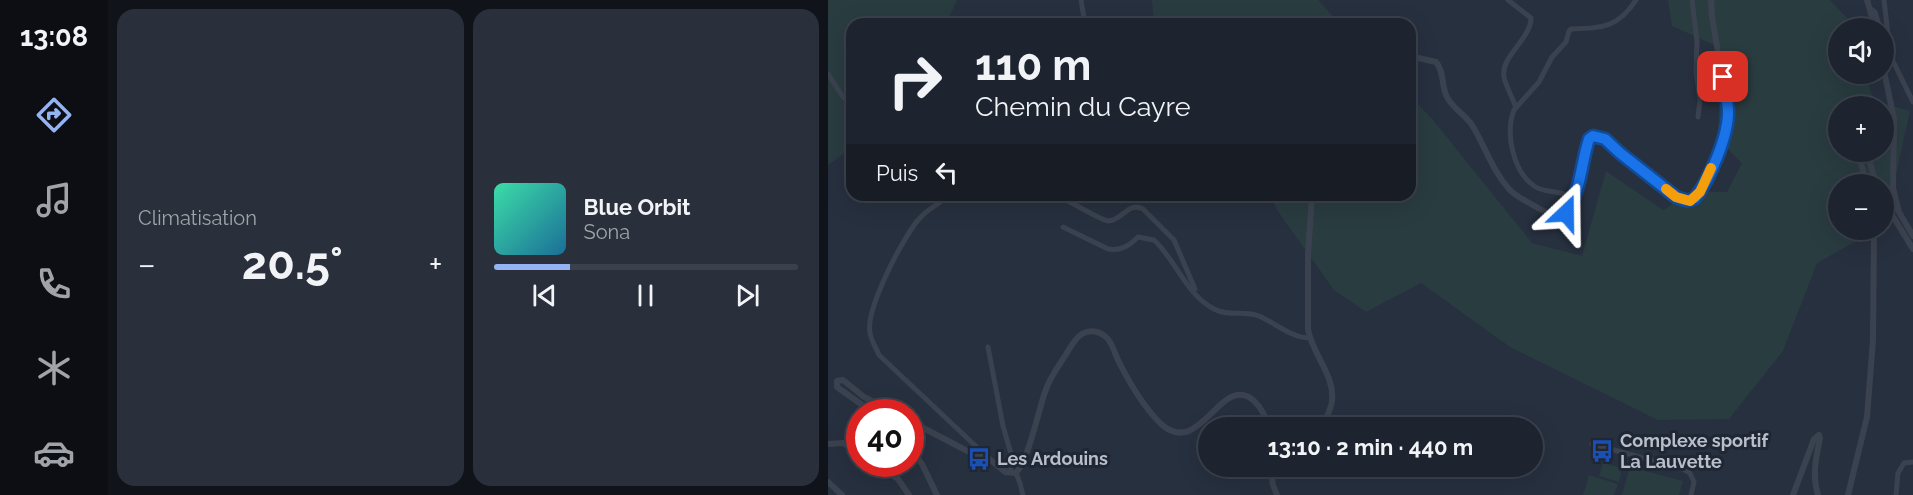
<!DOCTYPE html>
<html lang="fr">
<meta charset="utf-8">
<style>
body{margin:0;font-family:Raleway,sans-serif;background:#2a303b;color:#f1f3f6;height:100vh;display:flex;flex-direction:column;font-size:22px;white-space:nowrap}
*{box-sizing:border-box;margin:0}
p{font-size:20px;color:#a0a4aa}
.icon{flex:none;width:33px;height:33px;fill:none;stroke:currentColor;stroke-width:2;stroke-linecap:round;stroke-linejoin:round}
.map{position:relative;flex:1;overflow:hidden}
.drawer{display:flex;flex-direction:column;gap:9px;padding:9px;background:#10141a;width:720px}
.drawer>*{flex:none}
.banner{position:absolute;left:18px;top:18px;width:570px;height:183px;border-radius:18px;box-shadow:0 6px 24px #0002,0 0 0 2px #3b414b;background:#1d242f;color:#f1f3f6;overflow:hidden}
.controls{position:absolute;left:1000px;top:18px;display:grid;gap:12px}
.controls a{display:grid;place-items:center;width:66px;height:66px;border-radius:50%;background:#1d242f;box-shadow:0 6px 24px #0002,0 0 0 2px #3b414b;font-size:30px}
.speed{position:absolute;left:18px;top:399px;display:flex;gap:12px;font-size:30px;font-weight:700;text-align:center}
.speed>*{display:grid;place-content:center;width:78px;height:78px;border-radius:50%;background:#1d242f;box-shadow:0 6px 24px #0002,0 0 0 2px #3b414b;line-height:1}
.speed .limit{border:9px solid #d22;background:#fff;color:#111}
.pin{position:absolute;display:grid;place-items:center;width:51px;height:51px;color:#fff;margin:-26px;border-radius:12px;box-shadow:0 3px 9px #0006}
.me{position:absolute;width:66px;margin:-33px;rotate:23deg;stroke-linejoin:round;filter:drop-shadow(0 0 4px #0008)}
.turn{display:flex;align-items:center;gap:21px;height:126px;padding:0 30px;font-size:27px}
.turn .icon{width:78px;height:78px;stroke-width:2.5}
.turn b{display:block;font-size:42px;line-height:51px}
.then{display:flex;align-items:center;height:57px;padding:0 30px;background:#0003;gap:12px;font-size:22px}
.big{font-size:45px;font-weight:700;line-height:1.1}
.drawer .card{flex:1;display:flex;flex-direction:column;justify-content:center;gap:9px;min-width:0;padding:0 21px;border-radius:18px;background:#2a303b}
.song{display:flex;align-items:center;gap:18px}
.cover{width:72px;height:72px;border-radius:9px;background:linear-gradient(135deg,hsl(160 70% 55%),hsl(200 70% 35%))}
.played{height:6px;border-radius:3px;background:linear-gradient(90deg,#95b3f2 25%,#3b414b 25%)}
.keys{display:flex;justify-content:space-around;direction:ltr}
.heat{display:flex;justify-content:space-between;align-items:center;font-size:33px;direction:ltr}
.drawer .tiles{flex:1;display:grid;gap:9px;grid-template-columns:repeat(2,1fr)}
.trip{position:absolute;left:370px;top:417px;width:345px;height:60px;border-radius:30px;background:#1d242f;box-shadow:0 6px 24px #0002,0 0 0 2px #3b414b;font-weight:700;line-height:60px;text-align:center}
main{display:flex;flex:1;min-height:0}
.dock{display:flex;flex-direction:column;width:108px;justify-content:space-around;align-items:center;background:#0c0e13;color:#a0a4aa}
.dock .icon{width:42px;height:42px}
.dock .current{color:#95b3f2}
.dock b{font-size:27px;color:#f1f3f6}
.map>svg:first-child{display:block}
.green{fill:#293c40;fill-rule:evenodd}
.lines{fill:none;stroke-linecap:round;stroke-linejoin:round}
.minor{stroke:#3b424f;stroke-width:5}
.tertiary{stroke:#3b424f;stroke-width:6}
.route-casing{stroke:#114b97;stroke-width:15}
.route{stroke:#1a73e8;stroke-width:10}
.slow{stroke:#f59e0b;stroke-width:10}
.labels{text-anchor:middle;stroke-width:6;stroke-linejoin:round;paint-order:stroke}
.poi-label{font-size:18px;font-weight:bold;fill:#b8beca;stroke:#202734;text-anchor:start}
</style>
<main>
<nav class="dock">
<b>13:08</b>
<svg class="icon current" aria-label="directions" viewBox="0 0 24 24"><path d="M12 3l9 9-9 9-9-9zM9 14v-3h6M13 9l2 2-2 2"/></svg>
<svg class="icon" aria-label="music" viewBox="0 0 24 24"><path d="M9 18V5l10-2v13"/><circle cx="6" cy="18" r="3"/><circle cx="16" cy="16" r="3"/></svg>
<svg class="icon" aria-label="phone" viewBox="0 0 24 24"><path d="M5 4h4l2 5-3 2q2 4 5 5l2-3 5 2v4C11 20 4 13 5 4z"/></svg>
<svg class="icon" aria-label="climate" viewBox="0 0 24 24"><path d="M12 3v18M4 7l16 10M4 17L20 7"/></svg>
<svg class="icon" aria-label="car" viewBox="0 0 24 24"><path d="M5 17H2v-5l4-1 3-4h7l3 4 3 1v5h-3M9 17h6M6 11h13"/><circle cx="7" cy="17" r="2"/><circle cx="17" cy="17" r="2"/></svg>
</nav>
<section class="drawer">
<div class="tiles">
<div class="card"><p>Climatisation</p>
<div class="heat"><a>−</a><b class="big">20.5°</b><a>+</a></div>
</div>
<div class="card">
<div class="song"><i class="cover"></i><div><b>Blue Orbit</b><p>Sona</p></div></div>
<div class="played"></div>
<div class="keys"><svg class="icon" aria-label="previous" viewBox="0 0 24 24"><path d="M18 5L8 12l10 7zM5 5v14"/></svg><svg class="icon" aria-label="pause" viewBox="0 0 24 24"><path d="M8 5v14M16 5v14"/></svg><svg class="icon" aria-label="next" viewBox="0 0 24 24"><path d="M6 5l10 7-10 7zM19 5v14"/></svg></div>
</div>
</div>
</section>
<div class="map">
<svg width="1085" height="495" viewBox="0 0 1085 495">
<rect width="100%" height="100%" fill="#27303f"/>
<!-- green -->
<g class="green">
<polygon points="0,0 129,0 118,24 24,24 24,148 0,165"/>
<polygon points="324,0 490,0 512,24 326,24"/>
<path d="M 840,0 L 1002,0 L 1020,19 L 1023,28 L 1011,28 L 1011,74 L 1037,74 L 1046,101 L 1082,111 L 1057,224 L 1056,184 L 1011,184 L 1011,230 L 1048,230 L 989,263 L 955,351 L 901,419 L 830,420 L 682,347 L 593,283 L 538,312 L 506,290 L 449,210 L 442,195 L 582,195 L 582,96 L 605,120 L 704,243 L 754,256 L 778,171 L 835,210 L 845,204 L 871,203 L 878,192 L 899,192 L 914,163 L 890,139 L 893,48 L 844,26 ZM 1011,106 L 1056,106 L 1056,152 L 1011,152 Z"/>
<polygon points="775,463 794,468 791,482 771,476"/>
<polygon points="802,467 855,481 851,495 794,495"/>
<polygon points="761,475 790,484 786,495 755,495"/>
</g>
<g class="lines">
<!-- minor -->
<g class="minor">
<polyline points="253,0 257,24"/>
<path d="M 680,0 L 703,18 C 703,39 672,57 676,77 C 678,87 685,98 688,108"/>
<polyline points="864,0 869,41 868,72 872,100 870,117"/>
<polyline points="1056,0 1060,35 1057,39"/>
<polyline points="1043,9 1047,12 1052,28"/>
<polyline points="147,24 154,24"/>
<polyline points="1059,38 1065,61 1085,102"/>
<polyline points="0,74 15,97 24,102"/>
<path d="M 120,195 C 112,204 99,209 91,219 C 75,237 37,310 42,333 C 43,340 48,348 51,355 L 154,452 L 154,455"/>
<path d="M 228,195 C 240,200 272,220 280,221 C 294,221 300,201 315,209 L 346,240 L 367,289"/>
<path d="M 724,215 L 738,200 L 738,195 C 728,190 716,193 706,186 C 685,171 677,134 686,110 L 711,82 L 724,57 L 738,42 L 741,31 L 743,29 C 774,28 790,28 808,0"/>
<path d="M 235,227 L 280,249 C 293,251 301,246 310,237 L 326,240 C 348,260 358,295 386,309 C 400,317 417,310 431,316 C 447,323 464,338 481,338"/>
<polyline points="160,347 175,426 186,464 183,468 174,465 171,467"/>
<polyline points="764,444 855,469 862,473 866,482 863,495"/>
<polyline points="188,473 192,483 195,495"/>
<polyline points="1068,495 1070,473 1076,463 1085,462"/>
</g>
<!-- tertiary -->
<g class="tertiary">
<polyline points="1039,0 1047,28"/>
<polyline points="521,24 524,22 531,24"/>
<path d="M 582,56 L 608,62 C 617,73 613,86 619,97 C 625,109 637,114 644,125 C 657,146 664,170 681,189 C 688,197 702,203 712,209 C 726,217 734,218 743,205 L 759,146 L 761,139 L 765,136 C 779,137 782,145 792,154 C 804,165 848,200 862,201 L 872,192 L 889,155 L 900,112 L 884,17 L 883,0"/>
<polyline points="1056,71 1066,119 1065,188 1071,212 1085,236"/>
<polyline points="1029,152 1035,170 1036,184"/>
<polyline points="1039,152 1048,184"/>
<path d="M 484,195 L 480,255 L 480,329 C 484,354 507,375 504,401 C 503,410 497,419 494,428"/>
<polyline points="1056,202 1085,249"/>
<polyline points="44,412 9,387 9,381 15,380 36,397 66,412"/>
<path d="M 82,421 L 145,454 L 159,457 L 177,472 L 188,473 C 201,458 210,412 217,392 C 221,379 230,367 237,356 C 242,348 246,339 254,334 C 262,329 272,331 279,338 C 285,344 287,355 291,362 C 301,382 316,407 332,423 C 372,461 392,373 425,400 C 433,407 438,417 440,428"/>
<polyline points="0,444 15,443 32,453"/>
<polyline points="82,448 94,464 109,495"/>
<polyline points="47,464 70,479 81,495"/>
<polyline points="442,466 445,485 449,495"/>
<polyline points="0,482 14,495"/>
<path d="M 965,495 L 986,439 L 991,435 L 992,438 C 988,457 984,476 990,495"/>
<polyline points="1020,495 1039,417 1045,340 1046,230"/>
</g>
</g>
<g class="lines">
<!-- route casing -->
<g class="route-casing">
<path id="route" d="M 738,213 C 753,191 753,163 761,139 L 765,136 L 777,139 L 792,153 L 848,197 C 856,200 860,202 867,198 C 882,179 901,135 900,110 C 899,99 897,88 895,77"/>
</g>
<!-- route -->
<use href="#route" class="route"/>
<!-- slow -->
<polyline class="slow" points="838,189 848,197 862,201 872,192 883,168"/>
</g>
<!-- icons -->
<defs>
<g id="bus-bare" transform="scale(1.8)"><path d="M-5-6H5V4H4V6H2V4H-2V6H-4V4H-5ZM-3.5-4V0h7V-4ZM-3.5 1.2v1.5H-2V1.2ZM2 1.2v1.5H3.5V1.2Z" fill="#1a4fb4" stroke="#202734" stroke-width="2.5" paint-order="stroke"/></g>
</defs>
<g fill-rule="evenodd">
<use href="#bus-bare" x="774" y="451"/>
<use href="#bus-bare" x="151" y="459"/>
</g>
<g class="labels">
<!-- poi labels -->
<g class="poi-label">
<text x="792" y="447">Complexe sportif<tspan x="792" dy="21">La Lauvette</tspan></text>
<text x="169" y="465">Les Ardouins</text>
</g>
</g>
</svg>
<div class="controls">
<a><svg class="icon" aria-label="sound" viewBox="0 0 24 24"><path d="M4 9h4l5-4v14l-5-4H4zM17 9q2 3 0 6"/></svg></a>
<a>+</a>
<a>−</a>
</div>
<div class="speed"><div class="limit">40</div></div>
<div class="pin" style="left:895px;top:77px;background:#d93025"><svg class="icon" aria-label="arrive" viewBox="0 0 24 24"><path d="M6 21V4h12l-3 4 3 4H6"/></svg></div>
<svg class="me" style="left:738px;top:213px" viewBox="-20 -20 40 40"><path d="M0-17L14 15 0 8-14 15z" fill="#1a73e8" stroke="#fff" stroke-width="4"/></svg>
<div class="trip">13:10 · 2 min · 440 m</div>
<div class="banner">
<div class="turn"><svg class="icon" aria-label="right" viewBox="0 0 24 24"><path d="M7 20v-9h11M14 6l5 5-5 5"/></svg><div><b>110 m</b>Chemin du Cayre</div></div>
<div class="then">Puis<svg class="icon" aria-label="left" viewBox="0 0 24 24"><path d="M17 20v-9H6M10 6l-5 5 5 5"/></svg></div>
</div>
</div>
</main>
